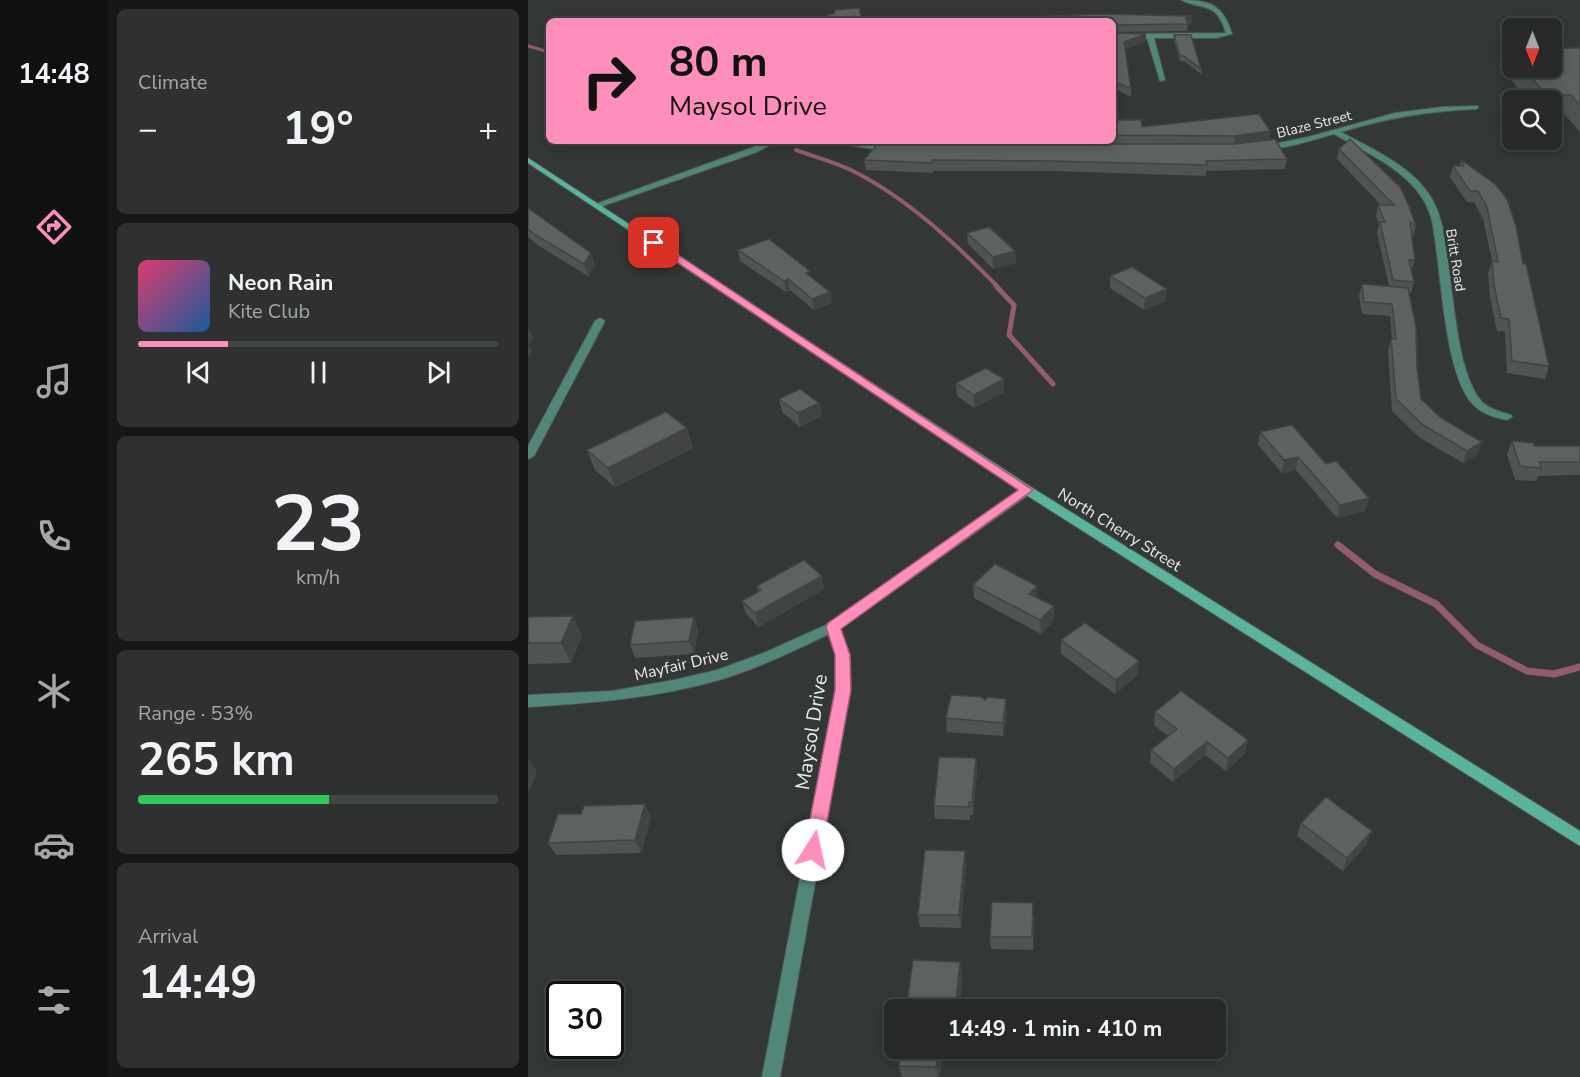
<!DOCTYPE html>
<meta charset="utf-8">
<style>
body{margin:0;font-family:"Nunito Sans",sans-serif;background:#2e3130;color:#f1f3f6;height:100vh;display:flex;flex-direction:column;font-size:22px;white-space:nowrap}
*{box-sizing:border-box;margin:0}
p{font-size:20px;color:#a4a6a8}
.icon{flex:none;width:33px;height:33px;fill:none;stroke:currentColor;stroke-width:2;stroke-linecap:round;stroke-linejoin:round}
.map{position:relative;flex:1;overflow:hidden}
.drawer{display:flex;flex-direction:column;gap:9px;padding:9px;background:#151716;width:420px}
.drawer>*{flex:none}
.top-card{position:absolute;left:18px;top:18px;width:570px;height:126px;border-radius:9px;box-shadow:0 3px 15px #0003,0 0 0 2px #424545;background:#fe8ebb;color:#111;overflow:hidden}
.needle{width:39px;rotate:180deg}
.buttons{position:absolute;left:974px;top:18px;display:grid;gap:12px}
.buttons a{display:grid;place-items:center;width:60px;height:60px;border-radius:9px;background:#262928;box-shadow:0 3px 15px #0003,0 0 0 2px #424545;font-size:30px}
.speed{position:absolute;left:18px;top:981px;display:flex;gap:12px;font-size:30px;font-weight:700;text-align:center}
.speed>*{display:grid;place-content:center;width:78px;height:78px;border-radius:50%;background:#262928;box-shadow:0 3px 15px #0003,0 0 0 2px #424545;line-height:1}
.speed .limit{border:3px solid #111;border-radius:9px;background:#fff;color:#111}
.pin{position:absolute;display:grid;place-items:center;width:51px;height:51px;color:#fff;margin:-26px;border-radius:12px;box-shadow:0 3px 9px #0006}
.me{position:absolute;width:66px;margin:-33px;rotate:10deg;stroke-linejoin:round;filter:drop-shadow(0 0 4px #0008)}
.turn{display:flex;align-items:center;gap:21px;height:126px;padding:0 24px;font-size:27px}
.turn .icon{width:78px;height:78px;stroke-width:2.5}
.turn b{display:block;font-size:42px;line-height:51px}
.big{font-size:45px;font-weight:700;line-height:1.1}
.drawer .widget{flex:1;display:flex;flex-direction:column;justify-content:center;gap:9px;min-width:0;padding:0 21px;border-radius:9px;background:#2e3130}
.drawer .dial{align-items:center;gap:0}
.dial b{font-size:78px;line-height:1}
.song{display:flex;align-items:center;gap:18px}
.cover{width:72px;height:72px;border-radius:9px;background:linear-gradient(135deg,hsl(340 70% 55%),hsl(210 70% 35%))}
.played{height:6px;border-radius:3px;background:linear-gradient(90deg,#fe8ebb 25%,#424545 25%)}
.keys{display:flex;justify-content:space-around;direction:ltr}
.heat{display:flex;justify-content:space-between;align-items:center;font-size:33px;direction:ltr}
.charge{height:9px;border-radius:4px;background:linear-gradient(90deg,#34c759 53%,#424545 0)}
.trip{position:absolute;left:356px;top:999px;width:342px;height:60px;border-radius:9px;background:#262928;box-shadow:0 3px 15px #0003,0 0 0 2px #424545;font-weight:700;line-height:60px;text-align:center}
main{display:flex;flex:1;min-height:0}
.tab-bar{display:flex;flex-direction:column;width:108px;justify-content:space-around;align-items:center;background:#0f1010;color:#a4a6a8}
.tab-bar .icon{width:42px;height:42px}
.tab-bar .current{color:#fe8ebb}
.tab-bar b{font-size:27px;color:#f1f3f6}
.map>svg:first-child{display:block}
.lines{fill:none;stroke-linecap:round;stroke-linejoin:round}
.stream-far3{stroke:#935b71;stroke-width:3}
.stream-far2{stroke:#935b71;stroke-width:4}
.stream-far1{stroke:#935b71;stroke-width:5}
.stream{stroke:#935b71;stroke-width:7}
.street-casing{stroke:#505453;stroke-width:2}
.secondary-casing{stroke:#505453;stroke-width:2}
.street{fill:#518778;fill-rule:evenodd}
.secondary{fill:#5ab49d;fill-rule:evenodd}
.wall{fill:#505353}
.shaded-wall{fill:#414443}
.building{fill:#5d6160;stroke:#414443;stroke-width:1.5}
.route{fill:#fe8ebb;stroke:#a55c7a;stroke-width:1.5}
.labels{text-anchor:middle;stroke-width:6;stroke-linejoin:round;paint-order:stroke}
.far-street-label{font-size:14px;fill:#ebedec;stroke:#333736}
.street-label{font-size:16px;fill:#ebedec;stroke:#333736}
.near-street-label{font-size:20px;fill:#ebedec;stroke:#333736}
</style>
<main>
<nav class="tab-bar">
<b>14:48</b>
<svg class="icon current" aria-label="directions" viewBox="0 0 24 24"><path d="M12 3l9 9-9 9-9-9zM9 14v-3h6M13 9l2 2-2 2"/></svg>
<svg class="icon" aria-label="music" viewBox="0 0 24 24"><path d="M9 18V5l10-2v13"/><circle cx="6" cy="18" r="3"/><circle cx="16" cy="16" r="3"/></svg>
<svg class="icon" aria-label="phone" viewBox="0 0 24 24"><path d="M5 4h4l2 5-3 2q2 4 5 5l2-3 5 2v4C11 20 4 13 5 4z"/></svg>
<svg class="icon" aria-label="climate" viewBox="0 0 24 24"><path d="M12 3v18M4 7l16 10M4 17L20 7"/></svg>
<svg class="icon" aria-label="car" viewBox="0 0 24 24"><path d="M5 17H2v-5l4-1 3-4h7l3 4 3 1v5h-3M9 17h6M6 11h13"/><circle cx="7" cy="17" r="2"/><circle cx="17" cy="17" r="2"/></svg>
<svg class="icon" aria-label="filters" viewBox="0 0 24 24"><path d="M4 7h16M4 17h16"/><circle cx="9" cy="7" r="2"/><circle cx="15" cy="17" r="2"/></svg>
</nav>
<section class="drawer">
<div class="widget"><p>Climate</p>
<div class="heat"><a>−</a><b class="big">19°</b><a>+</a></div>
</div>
<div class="widget">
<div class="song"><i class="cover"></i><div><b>Neon Rain</b><p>Kite Club</p></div></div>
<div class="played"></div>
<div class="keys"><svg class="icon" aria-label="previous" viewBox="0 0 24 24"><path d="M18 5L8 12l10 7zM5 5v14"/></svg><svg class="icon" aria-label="pause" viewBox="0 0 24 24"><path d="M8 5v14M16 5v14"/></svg><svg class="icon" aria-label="next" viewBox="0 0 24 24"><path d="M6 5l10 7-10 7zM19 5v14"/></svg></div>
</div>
<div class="widget dial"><b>23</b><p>km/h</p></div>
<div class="widget"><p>Range · 53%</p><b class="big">265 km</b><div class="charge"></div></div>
<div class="widget"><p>Arrival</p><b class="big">14:49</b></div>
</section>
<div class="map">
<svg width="1052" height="1077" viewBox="0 0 1052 1077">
<rect width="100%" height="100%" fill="#333736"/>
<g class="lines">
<!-- stream-far3 -->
<polyline class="stream-far3" points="0,46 21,52"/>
<!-- stream-far2 -->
<path class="stream-far2" d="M 268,150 C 287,157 307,162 325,171 C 379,198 428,244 470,287"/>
<!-- stream-far1 -->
<polyline class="stream-far1" points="468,286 486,305 481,335 525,384"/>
<!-- stream -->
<polyline class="stream" points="810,545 847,574 908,604 949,645 999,671 1026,674 1052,667"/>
<!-- street casing -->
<g class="street-casing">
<g id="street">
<path d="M 653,0 C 683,0 695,5 704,34 L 688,38 L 626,38 L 637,80 L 632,81 L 619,38 L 585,38 L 585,34 L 698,33 C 688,1 677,11 653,0 Z"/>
<path d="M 950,106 L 950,108 L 948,109 C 900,111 859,118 813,132 C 845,150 885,166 904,199 C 916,220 918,247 921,270 C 925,300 928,331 935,360 C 939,374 944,391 954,402 C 961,409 973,412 983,415 L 984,417 L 979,420 C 969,418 957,415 949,408 C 914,381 914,262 903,217 C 890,174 842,155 806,134 C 791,138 744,154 731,147 L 780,137 L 867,113 L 914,107 Z"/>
<polygon points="239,141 249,141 229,152 72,207 65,205 223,148"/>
<polygon points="301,141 320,141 360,147 364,149 360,151 305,143"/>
<polygon points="72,318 77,321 6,456 0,459 0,446 67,321"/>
<path d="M 499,486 L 505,490 L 503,493 L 312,629 L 322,655 L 322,690 L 252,1077 L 234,1077 L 308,690 L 308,655 L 301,634 C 265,651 229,669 191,680 C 128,698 65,703 0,707 L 0,695 L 84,691 L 146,680 L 189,670 L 238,652 L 300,624 Z"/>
</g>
</g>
<!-- secondary casing -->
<g class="secondary-casing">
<polygon id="secondary" points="0,158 503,487 1052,831 1052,846 495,493 0,163"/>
</g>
<!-- street -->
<use href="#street" class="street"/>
<!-- secondary -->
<use href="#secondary" class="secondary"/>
</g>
<!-- wall -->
<g class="wall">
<polygon points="664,16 664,23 660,24 659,31 585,32 618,34 618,41 597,49 603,89 603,97 586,88 585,83 585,21"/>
<polygon points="646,35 673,69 673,74 656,61 652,61 646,40"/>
<polygon points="976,48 984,48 984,68 1023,68 1052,48 1052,132 1037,115 1023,115 1023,100 1001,100 971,67"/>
<polygon points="585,120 614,127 742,131 741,140 759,159 757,169 678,171 678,176 523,171 405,171 405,173 338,170 336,160 358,143 357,141 585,141"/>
<polygon points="811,149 888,226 885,237 884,236 887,260 883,272 886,282 883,293 881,293 893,399 950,454 935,463 892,438 864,411 860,351 863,339 864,339 862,316 834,314 831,296 834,284 861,286 849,233 851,225 848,216 850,205 853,205 809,159"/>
<polygon points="933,160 995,264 1021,366 1017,379 979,373 977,331 969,331 962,298 960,273 964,261 955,219 946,202 939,202 922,177 925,166 932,166"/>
<polygon points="0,208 67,265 60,276 11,246 0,237"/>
<polygon points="439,233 487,251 488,263 465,269 440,244"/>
<polygon points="210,250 283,277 302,292 304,303 286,310 262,290 258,292 212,261"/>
<polygon points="582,276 638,301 616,310 582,288"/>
<polygon points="476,379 476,392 446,408 429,396 428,383"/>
<polygon points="251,399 291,403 294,416 272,427 254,412"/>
<polygon points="159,428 165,448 87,487 67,470 59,450"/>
<polygon points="732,432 798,464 841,498 837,511 809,518 768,470 754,473 730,445"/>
<polygon points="984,441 1006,446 1052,446 1052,475 1010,476 1008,481 987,480 979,454"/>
<polygon points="445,585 509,598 526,620 513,634 446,598"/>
<polygon points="229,586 296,589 231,627 218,614 214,601 230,592"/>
<polygon points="0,617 54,636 43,663 0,664"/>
<polygon points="170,631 166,654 107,658 102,645"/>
<polygon points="533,640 610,675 587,694 533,654"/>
<polygon points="457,700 479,712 475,736 419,732 418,718"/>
<polygon points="627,712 717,754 698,771 677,755 645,782 622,763 623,750 640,736 626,725"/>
<polygon points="448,758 449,771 445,815 442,815 442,820 407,819 406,806"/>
<polygon points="123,817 113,853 28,855 20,843"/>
<polygon points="773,823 844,831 839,844 815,871 769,836"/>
<polygon points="438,864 433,928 392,927 390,915"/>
<polygon points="506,915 505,950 463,949 462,937"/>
<polygon points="373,1048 428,1048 427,1054 414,1054 412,1077 374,1077 371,1066"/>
</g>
<!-- shaded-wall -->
<g class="shaded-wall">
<polygon points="664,16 664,23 660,24 658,18"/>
<polygon points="618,34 618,41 596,50 596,42"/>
<polygon points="742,131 741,141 706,146 707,136"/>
<polygon points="487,251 488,263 465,269 465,257"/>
<polygon points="63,253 67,265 60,276 56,264"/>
<polygon points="260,279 262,290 258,292 256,281"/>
<polygon points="639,289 638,301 616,310 617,298"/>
<polygon points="302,292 304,303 286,310 284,299"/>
<polygon points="0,325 5,338 1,345 4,351 0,358"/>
<polygon points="476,379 476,392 446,408 446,395"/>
<polygon points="291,403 294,416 272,427 270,413"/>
<polygon points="159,428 165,448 87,487 80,468"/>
<polygon points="954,442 950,454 935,463 939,451"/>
<polygon points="770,457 768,470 754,473 756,460"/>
<polygon points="841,498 837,511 809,518 812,505"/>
<polygon points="294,576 296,589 231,627 227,613"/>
<polygon points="509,586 509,600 501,594"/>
<polygon points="526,606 526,620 513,634 512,620"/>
<polygon points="45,616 54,636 43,663 33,643"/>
<polygon points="166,617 170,631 166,654 161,641"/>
<polygon points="611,661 610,675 587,694 588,680"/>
<polygon points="478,699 479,712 475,736 475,723"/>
<polygon points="720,740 717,754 698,771 700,758"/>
<polygon points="679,742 677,755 645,782 646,769"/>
<polygon points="1,758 9,772 0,795 0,762"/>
<polygon points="448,758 449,771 445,815 444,802"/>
<polygon points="117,804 123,817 113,853 107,840"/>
<polygon points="844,831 839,844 815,871 819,858"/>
<polygon points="437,851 438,864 433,928 431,915"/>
<polygon points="432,962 434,979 432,1010 427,1010"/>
<polygon points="410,1048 413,1048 414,1054 412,1077 410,1077 408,1067"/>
</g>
<!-- building -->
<g class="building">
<polygon points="331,8 334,21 283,21 307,13 307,10"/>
<polygon points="571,14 664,16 658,18 660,24 585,25 585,21 466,21 502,17"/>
<polygon points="269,17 283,21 271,21"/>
<polygon points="585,32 585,33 618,34 596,42 603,89 586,81 585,73"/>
<polygon points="646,35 663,35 673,69 656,56 652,56"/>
<polygon points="976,48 984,48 984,57"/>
<polygon points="1023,48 1052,48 1052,105 1043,95 1019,95 994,68 1023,68"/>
<polygon points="731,114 742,131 707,136 585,135 585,120 613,120 614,127"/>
<polygon points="747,139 759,159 678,161 679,165 522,161 404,160 404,163 336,160 351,142 365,144 707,144"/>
<polygon points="822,139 872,187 881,206 888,226 882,222 887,260 881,260 886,282 865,280 852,222 857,222 850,205 866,205 811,149"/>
<polygon points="933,160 967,184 979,199 988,226 995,264 998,264 1021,366 984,361 981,319 973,318 966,285 964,261 970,262 959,207 950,191 942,191 925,166 936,166"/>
<polygon points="0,208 63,253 56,264 6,234 0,229"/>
<polygon points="461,227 487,251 465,257 439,233"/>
<polygon points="241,239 282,271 278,273 302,292 284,299 260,279 256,281 210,250"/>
<polygon points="604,267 639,289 617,298 582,276"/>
<polygon points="834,284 880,288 888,327 889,368 893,399 913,418 954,442 939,451 895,425 868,399 863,339 868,339 864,304 836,302"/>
<polygon points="458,368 476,379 446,395 428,383"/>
<polygon points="272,389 291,403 270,413 251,399"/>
<polygon points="138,412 159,428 80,468 59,450"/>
<polygon points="764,425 798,464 808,461 841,498 812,505 770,457 756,460 732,432"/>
<polygon points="984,441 1005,443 1006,446 1052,446 1052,462 1011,462 1013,468 992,466"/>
<polygon points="276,560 294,576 227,613 214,601 233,590 229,586"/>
<polygon points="467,564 509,586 501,594 526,606 512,620 445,585"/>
<polygon points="45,616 33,643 0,643 0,617"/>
<polygon points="166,617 161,641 102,645 107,621"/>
<polygon points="557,623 611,661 588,680 533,640"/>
<polygon points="653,691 720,740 700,758 679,742 646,769 623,750 649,729 627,712"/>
<polygon points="423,695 454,697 457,700 460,697 478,699 475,723 418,718"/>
<polygon points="411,757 448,758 444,802 441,802 441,807 406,806"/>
<polygon points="798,797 844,831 819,858 773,823"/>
<polygon points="117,804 107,840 20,843 30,814 53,814 56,806"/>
<polygon points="397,850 437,851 431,915 390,915"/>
<polygon points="464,902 505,903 504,937 462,937"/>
<polygon points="385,960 432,962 427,1010 378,1010"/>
<polygon points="373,1048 410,1048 408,1067 371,1066"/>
</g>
<!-- route -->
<polygon class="route" points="123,241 129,241 505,490 313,629 322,655 323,690 294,850 291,855 285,858 279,855 276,850 307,690 307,655 298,627 300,623 490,490 123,245"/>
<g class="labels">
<!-- far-street labels -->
<g class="far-street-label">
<text transform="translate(786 124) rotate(-14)" y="5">Blaze Street</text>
<text transform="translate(928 260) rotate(81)" y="5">Britt Road</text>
</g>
<!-- street labels -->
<g class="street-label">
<text transform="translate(592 529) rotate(32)" y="6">North Cherry Street</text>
<text transform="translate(153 664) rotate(-13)" y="6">Mayfair Drive</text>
</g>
<!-- near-street labels -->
<g class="near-street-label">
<text transform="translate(283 732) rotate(-81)" y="7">Maysol Drive</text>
</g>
</g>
</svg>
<div class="buttons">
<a><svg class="needle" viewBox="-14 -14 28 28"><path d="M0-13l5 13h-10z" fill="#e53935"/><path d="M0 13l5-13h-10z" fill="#a4a6a8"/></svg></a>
<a><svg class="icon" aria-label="search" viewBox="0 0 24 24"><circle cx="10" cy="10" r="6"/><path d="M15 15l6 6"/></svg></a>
</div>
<div class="speed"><div class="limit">30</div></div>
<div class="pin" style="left:126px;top:243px;background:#d93025"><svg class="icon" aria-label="arrive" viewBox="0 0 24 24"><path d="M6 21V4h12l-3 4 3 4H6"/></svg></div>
<svg class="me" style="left:285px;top:850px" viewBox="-20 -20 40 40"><circle r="19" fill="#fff"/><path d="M0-13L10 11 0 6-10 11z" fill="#fe8ebb"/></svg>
<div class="trip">14:49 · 1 min · 410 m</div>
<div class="top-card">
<div class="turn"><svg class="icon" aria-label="right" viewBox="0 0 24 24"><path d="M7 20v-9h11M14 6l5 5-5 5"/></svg><div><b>80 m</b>Maysol Drive</div></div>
</div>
</div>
</main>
